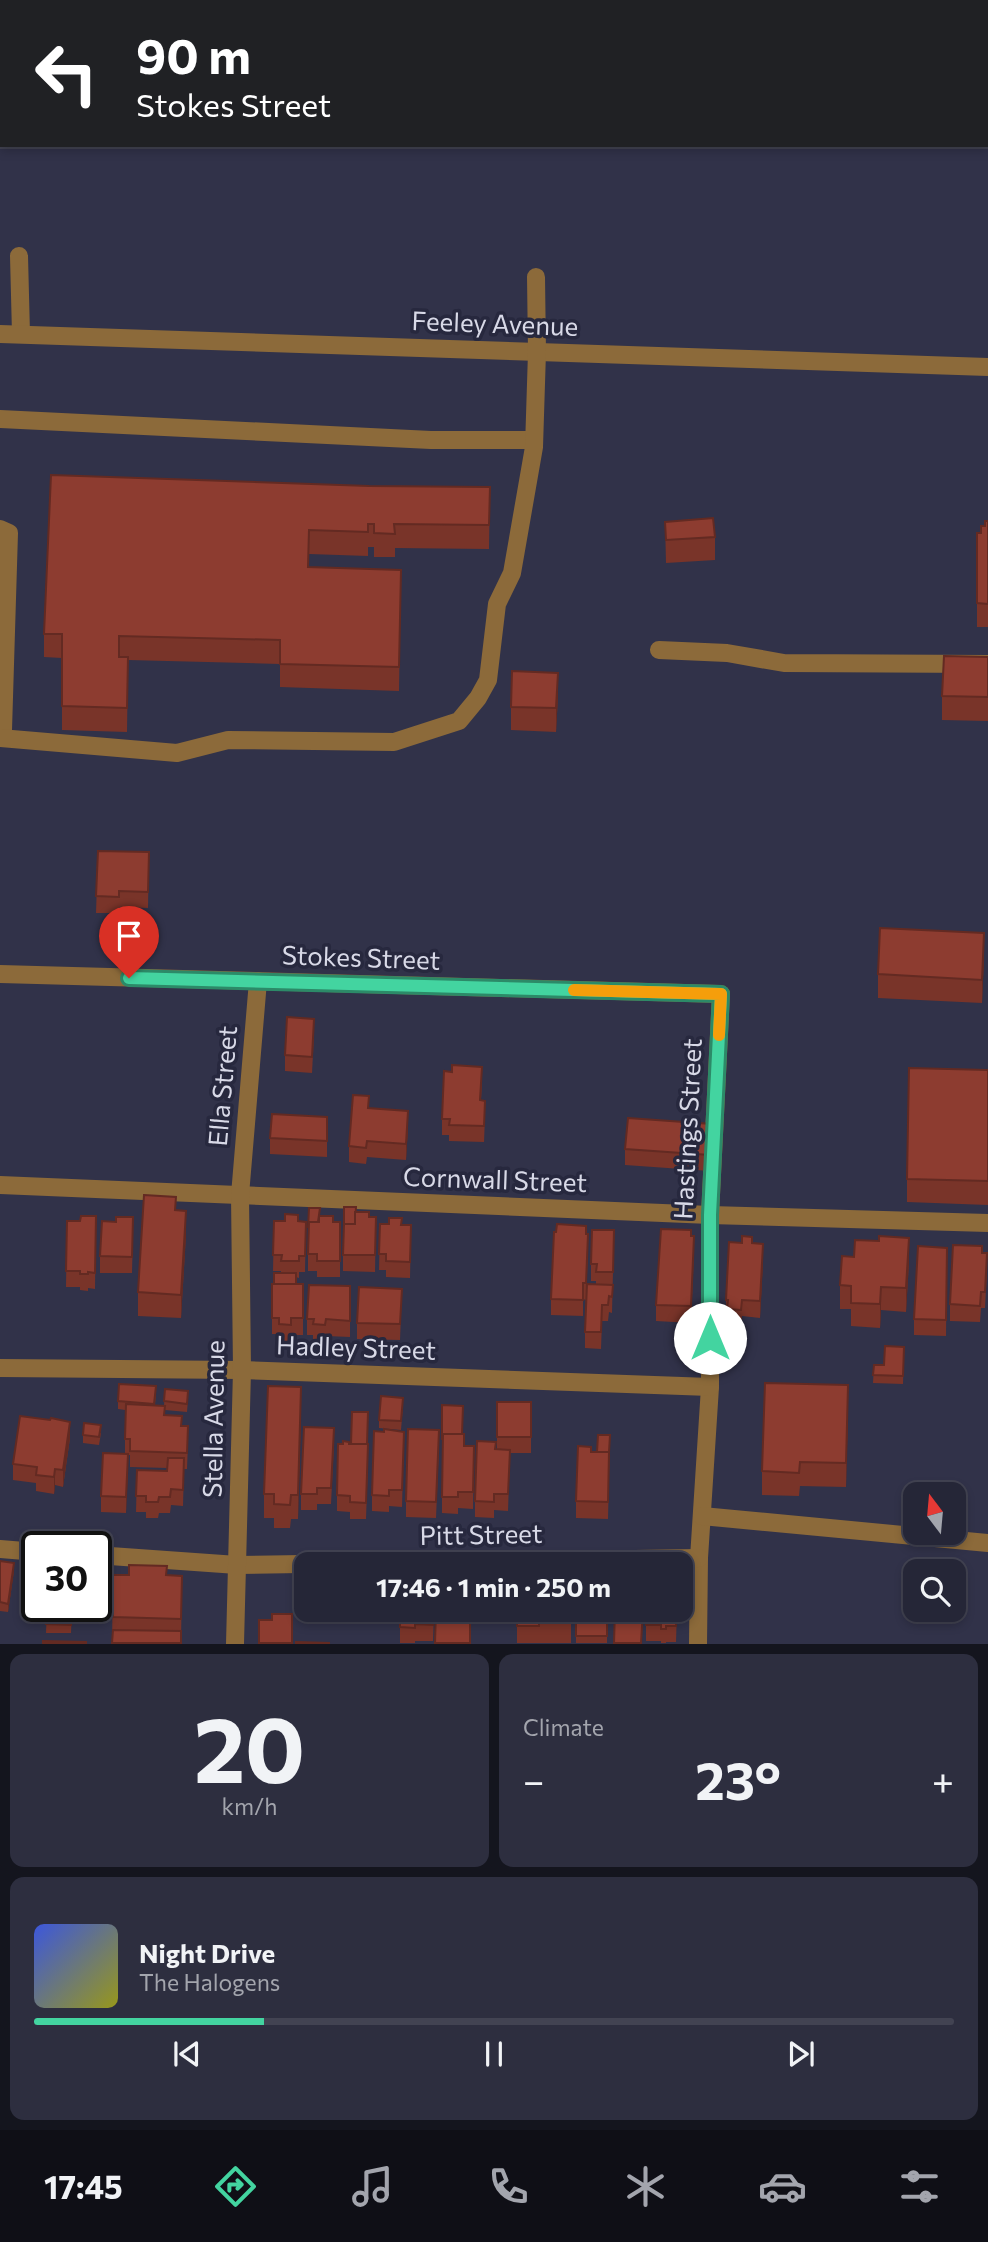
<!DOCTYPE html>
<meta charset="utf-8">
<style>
body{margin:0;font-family:Commissioner,sans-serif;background:#2d2e3f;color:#f1f3f6;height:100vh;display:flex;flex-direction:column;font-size:26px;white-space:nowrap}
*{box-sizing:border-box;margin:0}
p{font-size:23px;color:#a3a5ad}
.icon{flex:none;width:38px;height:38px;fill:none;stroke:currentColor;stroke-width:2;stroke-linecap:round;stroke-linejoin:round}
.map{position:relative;height:1644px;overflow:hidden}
.panel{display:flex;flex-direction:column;gap:10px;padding:10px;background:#14151e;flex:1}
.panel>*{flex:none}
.guide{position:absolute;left:0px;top:0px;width:989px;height:147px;box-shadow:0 4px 10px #0003,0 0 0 2px #424352;background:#202124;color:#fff;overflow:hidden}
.needle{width:46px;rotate:344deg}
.tools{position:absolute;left:903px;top:1482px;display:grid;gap:14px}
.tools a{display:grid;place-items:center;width:63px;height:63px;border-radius:14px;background:#252637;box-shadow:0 4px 10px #0003,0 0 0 2px #424352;font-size:35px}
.speed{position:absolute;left:21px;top:1531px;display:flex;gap:14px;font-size:35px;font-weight:700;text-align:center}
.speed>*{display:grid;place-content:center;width:91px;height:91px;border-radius:50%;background:#252637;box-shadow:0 4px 10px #0003,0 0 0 2px #424352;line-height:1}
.speed .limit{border:4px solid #111;border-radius:10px;background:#fff;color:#111}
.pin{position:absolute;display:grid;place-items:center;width:60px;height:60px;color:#fff;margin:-72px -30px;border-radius:50% 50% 50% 0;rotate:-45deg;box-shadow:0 0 7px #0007}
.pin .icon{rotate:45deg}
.me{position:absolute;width:77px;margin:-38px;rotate:0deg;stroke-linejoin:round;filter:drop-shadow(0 0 5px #0008)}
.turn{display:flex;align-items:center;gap:24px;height:147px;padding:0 21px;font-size:32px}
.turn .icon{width:91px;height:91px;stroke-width:2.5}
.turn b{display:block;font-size:49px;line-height:60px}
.big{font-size:52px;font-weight:700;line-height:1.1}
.panel .widget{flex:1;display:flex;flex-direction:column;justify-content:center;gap:10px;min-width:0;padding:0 24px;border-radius:14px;background:#2d2e3f}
.panel .dial{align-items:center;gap:0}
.dial b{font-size:91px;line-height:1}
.song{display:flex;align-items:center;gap:21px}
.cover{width:84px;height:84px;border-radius:10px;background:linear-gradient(135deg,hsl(230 70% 55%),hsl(60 70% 35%))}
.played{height:7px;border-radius:4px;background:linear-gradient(90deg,#43d4a0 25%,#424352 25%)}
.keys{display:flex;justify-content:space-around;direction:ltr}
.heat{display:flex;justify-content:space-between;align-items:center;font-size:38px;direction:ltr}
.panel .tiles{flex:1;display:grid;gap:10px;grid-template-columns:1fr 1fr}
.widget:last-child{grid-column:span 2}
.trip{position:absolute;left:294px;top:1552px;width:399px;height:70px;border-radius:14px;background:#252637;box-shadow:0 4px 10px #0003,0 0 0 2px #424352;font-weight:700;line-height:70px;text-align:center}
.tab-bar{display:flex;height:112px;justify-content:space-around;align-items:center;background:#0f0f16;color:#a3a5ad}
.tab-bar .icon{width:49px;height:49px}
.tab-bar .active{color:#43d4a0}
.tab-bar b{font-size:32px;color:#f1f3f6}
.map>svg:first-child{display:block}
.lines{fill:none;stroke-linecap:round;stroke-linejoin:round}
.minor{stroke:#8c6a3a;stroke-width:18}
.wall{fill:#793429}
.shaded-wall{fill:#632a22}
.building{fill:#8d3c30;stroke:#632a22;stroke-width:2}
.route-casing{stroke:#2c8a68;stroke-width:18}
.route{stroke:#43d4a0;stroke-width:12}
.slow{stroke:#f59e0b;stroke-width:12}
.labels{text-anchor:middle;stroke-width:7;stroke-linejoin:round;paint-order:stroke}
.street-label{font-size:26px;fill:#d8d9e7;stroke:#27283e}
</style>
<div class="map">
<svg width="988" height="1644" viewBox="0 0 988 1644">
<rect width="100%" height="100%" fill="#313249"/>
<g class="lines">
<!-- minor -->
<g class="minor">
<polyline points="19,256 21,334"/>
<polyline points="0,334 988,367"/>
<polyline points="0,419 431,440 534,440"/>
<polyline points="0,529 9,533 3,730 0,735"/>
<polyline points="659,650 727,653 784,663 988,664"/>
<polyline points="0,738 177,753 228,740 394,742 459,721 478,698 488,680 497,604 512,573 534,447 537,352 536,277"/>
<polyline points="0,974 721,994 710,1215 710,1387 699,1558 698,1644"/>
<polyline points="0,1185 710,1215 988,1223"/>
<polyline points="0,1368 242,1370 710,1387"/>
<polyline points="702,1516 988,1543"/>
<polyline points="0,1549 37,1552"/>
<polyline points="96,1555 237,1565 699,1558"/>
<polyline points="235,1644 242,1370 240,1195 258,981"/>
</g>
</g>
<!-- wall -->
<g class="wall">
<polygon points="369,486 490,487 489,549 395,548 395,557 374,557 374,547 368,547 368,556 309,554 309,567 401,570 399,691 280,687 280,664 128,660 127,732 62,730 62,658 44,657 44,634"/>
<polygon points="988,521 988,627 977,627 977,533 981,533"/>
<polygon points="665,522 715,537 715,560 666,563"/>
<polygon points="988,657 988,721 942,720 942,696"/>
<polygon points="558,696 556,732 511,730 511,707"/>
<polygon points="98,851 149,852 148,908 119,907 119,913 96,913"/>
<polygon points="984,956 982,1003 878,998 878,974"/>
<polygon points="314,1035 312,1073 285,1071 285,1055"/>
<polygon points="988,1070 988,1205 907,1202 907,1179"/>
<polygon points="482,1083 481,1100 485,1117 484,1142 449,1141 449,1135 442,1135 442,1119"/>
<polygon points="408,1127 406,1160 367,1157 366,1164 349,1162 349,1146"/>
<polygon points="327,1133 327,1157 270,1154 270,1138"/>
<polygon points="712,1141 710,1171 625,1165 625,1149"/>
<polygon points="176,1210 186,1235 181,1318 138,1316 138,1292"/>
<polygon points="356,1212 369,1217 376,1217 375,1272 343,1271 343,1231"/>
<polygon points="96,1216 95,1289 88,1288 88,1291 80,1290 80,1287 66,1287 67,1221 80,1221"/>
<polygon points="320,1216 333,1222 340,1222 340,1277 317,1277 317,1271 308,1271 308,1228"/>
<polygon points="274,1221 306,1222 305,1272 299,1272 299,1278 296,1277 296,1284 303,1284 303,1335 291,1335 291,1341 279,1341 279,1334 272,1334 272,1284 274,1284 281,1273 281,1271 273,1271"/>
<polygon points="116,1222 133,1233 132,1273 100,1273 100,1256"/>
<polygon points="380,1224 411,1225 410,1278 386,1277 386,1270 379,1270"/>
<polygon points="614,1230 612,1313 609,1312 608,1321 602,1321 601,1349 585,1348 585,1332 596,1284 596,1281 591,1281 591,1264"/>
<polygon points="586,1234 588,1250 586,1300 583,1299 583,1316 551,1315 551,1299"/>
<polygon points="691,1236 694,1252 691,1323 656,1321 656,1305"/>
<polygon points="752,1243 763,1260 760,1318 742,1316 741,1326 727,1325 727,1316 726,1316 726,1300"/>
<polygon points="947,1248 946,1336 914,1335 914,1319"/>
<polygon points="982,1253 987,1270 985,1308 981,1308 980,1322 950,1321 950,1304"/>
<polygon points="909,1262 906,1312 881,1310 880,1328 851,1326 851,1309 840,1309 840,1285"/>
<polygon points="350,1286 350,1337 326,1336 325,1341 313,1340 313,1335 307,1335 307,1319"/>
<polygon points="402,1289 400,1340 357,1339 357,1323"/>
<polygon points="904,1347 903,1384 873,1383 874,1365 884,1365"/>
<polygon points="165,1389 188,1399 187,1412 165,1410 165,1415 182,1426 188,1442 187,1469 184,1469 183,1506 171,1505 170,1513 159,1513 158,1518 146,1518 146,1512 136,1512 137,1470 167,1471 168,1468 130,1467 130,1455 128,1455 126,1513 101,1512 101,1496 125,1454 125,1410 118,1409 118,1401 156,1394 155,1405 164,1406"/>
<polygon points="497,1402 531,1402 531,1453 510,1453 508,1511 494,1510 494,1518 475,1517 475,1501 497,1449"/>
<polygon points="442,1405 464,1446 474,1446 473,1509 458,1508 458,1514 442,1513"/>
<polygon points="403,1406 401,1430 379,1428 379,1420"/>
<polygon points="848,1409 846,1487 800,1486 799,1496 762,1495 762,1471"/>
<polygon points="301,1411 298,1519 291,1519 290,1528 274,1528 274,1518 264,1518 264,1494"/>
<polygon points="384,1432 404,1432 402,1507 389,1506 389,1512 372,1511 372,1495"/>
<polygon points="101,1433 99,1445 83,1443 83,1435"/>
<polygon points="610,1435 608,1519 576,1518 576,1501 591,1452 597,1452"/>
<polygon points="70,1438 63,1487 55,1485 54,1494 36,1491 36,1483 13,1480 13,1464"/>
<polygon points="334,1444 331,1504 317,1504 317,1510 301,1510 301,1494"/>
<polygon points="367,1444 368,1461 366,1519 350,1519 350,1512 337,1511 337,1495"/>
<polygon points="439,1446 436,1518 406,1517 406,1501"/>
<polygon points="0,1561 14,1571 8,1612 0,1611"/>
<polygon points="113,1575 182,1576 181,1643 112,1643"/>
<polygon points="47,1606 72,1606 71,1633 46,1633"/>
<polygon points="400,1610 434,1610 433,1641 415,1641 415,1643 400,1643"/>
<rect x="517" y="1610" width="54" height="33"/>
<rect x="576" y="1610" width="31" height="33"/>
<polygon points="646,1610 677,1610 676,1642 666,1642 666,1643 661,1643 661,1641 646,1641"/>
</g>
<!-- shaded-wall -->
<g class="shaded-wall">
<polygon points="558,673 558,696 556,732 556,708"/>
<polygon points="984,933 984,956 982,1003 982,980"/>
<polygon points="408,1111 408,1127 406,1160 406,1144"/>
<polygon points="712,1124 712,1141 710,1171 710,1155"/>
<polygon points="186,1211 186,1235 181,1318 181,1295"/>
<polygon points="909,1238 909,1262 906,1312 906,1288"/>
<polygon points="763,1244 763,1260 760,1318 760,1301"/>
<polygon points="881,1287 881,1310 880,1328 880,1304"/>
<polygon points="848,1385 848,1409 846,1487 846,1463"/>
<polygon points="301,1387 301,1411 298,1519 298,1495"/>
<polygon points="70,1422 70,1438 63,1487 63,1470"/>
<polygon points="128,1454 128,1470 126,1513 126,1497"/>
<polygon points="55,1469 55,1485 54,1494 54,1477"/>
<polygon points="14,1563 14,1571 8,1612 8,1604"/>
</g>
<!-- building -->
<g class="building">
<polygon points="550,0 606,0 616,1 549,2"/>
<polygon points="640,0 811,0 810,2 640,2"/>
<polygon points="51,475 369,486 490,487 489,525 394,524 395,534 374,533 374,524 368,524 368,532 309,530 308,567 401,570 399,667 280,664 280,640 119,636 119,657 128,657 127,708 62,706 62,634 44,634"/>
<polygon points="713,518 715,537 666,540 665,522"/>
<polygon points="985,521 988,521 988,604 977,603 977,533 981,533 981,526 985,526"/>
<polygon points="944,656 988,657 988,697 942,696"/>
<polygon points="512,671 558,673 556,708 511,707"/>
<polygon points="98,851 149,852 148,892 119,891 119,897 96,896"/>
<polygon points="880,928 984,933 982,980 878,974"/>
<polygon points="287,1017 314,1019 312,1057 285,1055"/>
<polygon points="452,1065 482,1067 480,1100 485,1101 484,1126 449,1125 450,1119 442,1119 444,1071 452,1072"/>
<polygon points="909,1068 988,1070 988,1181 907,1179"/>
<polygon points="353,1095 369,1096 368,1108 408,1111 406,1144 367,1141 366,1148 349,1146"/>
<polygon points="272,1114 327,1117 327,1141 270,1138"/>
<polygon points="628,1118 712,1124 710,1155 625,1149"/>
<polygon points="144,1195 176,1197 175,1210 186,1211 181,1295 138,1292"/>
<polygon points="344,1207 356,1207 355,1224 344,1224 344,1231"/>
<polygon points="309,1208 320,1208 318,1222 309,1222 308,1228"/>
<polygon points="355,1212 369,1212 369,1217 376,1217 375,1255 343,1255 344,1224 355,1224"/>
<polygon points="285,1214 298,1215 298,1221 306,1222 305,1256 299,1256 299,1261 281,1261 282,1255 273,1255 274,1221 285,1221"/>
<polygon points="81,1216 96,1216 95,1273 88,1272 88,1274 80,1274 80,1271 66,1271 67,1221 80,1221"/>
<polygon points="319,1216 333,1216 333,1222 340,1222 340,1261 317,1261 317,1254 308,1254 309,1222 319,1222"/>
<polygon points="116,1217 133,1217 132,1257 100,1256 102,1221 116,1222"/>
<polygon points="389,1218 402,1218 401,1225 411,1225 410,1262 386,1261 386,1254 379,1254 380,1224 389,1224"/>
<polygon points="557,1224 586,1226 586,1234 588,1234 586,1283 583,1283 583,1300 551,1299 554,1232 556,1232"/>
<polygon points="661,1229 691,1230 691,1236 694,1236 691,1306 656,1305"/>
<polygon points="592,1230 614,1230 613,1272 596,1272 597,1264 591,1264"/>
<polygon points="742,1236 752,1237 752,1243 763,1244 760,1301 742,1300 741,1310 727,1309 728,1300 726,1300 729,1242 742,1243"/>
<polygon points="879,1236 909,1238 906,1288 881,1287 880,1304 851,1303 851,1286 840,1285 842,1256 854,1257 855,1240 879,1241"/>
<polygon points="953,1245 982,1246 982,1253 987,1253 985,1292 981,1292 980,1306 950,1304"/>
<polygon points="918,1246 947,1248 946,1320 914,1319"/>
<rect x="274" y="1273" width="22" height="11"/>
<polygon points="272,1284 303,1284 303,1318 291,1318 291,1325 279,1324 279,1318 272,1318"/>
<polygon points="587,1284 613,1285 612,1297 609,1296 608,1305 602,1305 601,1332 585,1332"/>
<polygon points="309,1285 350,1286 350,1321 326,1319 325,1325 313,1324 314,1319 307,1319"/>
<polygon points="359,1287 402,1289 400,1324 357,1323"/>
<polygon points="885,1346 904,1347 903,1376 873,1375 874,1365 884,1365"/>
<polygon points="765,1383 848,1385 846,1463 800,1462 799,1473 762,1471"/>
<polygon points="119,1384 156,1386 154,1404 118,1401"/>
<polygon points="268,1386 301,1387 298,1495 291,1495 290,1505 274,1504 274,1494 264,1494"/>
<polygon points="165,1389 188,1391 187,1404 164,1401"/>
<polygon points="381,1396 403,1398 401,1421 379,1420"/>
<rect x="497" y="1402" width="34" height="35"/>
<polygon points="126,1404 165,1406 164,1415 182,1416 181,1426 188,1426 187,1453 130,1451 130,1439 125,1439"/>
<polygon points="442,1405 463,1406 462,1434 443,1434 443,1439 442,1439"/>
<polygon points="352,1412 368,1412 367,1444 351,1444"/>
<polygon points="20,1416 50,1420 51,1418 70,1422 63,1470 55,1469 54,1477 36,1475 37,1467 13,1464"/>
<polygon points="84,1423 101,1425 99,1437 83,1435"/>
<polygon points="304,1427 334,1428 331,1488 317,1488 317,1494 301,1494"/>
<polygon points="384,1429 404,1432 402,1490 389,1490 389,1496 372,1495 374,1431 384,1432"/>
<polygon points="408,1429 439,1430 436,1502 406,1501"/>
<polygon points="443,1434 464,1434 464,1446 474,1446 473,1492 458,1492 458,1497 442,1497"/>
<polygon points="598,1435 610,1435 609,1452 597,1452"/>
<polygon points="343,1441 349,1442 349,1444 368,1444 366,1503 350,1502 350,1496 337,1495 338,1444 343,1444"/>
<polygon points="477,1441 496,1442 495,1449 510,1450 508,1494 494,1494 494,1502 475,1501"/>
<polygon points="578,1446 591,1447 591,1452 609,1452 608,1502 576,1501"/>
<polygon points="103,1453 128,1454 126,1497 101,1496"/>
<polygon points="168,1458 184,1458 183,1490 171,1489 170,1497 159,1497 158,1502 146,1502 146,1496 136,1496 137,1470 167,1471"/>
<polygon points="0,1561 14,1563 8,1604 0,1602"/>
<polygon points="129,1565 167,1566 166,1575 182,1576 181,1619 113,1617 113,1575 129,1575"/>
<polygon points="47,1606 72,1606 71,1625 46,1624"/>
<polygon points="400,1610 434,1610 433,1625 415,1624 415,1628 400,1627"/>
<polygon points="436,1610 470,1610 470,1643 435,1643"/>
<polygon points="517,1610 571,1610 571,1622 539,1621 539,1626 517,1626"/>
<rect x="576" y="1610" width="31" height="26"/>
<polygon points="615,1610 643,1610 641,1643 614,1643"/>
<polygon points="646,1610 677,1610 676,1626 666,1626 666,1629 661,1629 661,1625 646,1625"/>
<polygon points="272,1614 292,1614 292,1643 259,1643 259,1620 272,1620"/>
<polygon points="113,1630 181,1631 181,1643 112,1643"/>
<polygon points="43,1641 86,1642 86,1643 43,1643"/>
<polygon points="296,1642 330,1643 296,1643"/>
</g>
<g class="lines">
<!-- route casing -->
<g class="route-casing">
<polyline id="route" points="129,978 721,994 710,1215 710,1338"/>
</g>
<!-- route -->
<use href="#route" class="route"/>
<!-- slow -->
<polyline class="slow" points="574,990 721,994 719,1035"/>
</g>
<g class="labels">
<!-- street labels -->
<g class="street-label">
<text transform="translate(495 324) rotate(2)" y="9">Feeley Avenue</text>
<text transform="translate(361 958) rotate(2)" y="9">Stokes Street</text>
<text transform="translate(223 1086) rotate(-85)" y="9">Ella Street</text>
<text transform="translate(688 1129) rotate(-87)" y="9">Hastings Street</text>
<text transform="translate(495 1180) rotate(2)" y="9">Cornwall Street</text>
<text transform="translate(356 1348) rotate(2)" y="9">Hadley Street</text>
<text transform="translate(214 1419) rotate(-89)" y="9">Stella Avenue</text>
<text transform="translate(481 1535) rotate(-1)" y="9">Pitt Street</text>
</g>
</g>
</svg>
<div class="tools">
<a><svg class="needle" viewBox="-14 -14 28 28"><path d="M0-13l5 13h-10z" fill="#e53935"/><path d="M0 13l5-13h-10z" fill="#a3a5ad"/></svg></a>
<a><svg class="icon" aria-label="search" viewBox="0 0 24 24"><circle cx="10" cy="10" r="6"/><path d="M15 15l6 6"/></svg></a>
</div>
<div class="speed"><div class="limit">30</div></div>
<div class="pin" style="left:129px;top:978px;background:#d93025"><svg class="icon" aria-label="arrive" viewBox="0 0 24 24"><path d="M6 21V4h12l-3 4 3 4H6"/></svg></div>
<svg class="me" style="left:710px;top:1338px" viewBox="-20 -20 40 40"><circle r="19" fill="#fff"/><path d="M0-13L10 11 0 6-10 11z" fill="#43d4a0"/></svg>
<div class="trip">17:46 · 1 min · 250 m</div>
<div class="guide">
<div class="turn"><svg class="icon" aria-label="left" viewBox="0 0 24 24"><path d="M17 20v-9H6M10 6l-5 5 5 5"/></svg><div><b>90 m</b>Stokes Street</div></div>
</div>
</div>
<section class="panel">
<div class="tiles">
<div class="widget dial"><b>20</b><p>km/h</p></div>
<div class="widget"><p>Climate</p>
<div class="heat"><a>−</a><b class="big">23°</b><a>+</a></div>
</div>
<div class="widget">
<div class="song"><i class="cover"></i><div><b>Night Drive</b><p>The Halogens</p></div></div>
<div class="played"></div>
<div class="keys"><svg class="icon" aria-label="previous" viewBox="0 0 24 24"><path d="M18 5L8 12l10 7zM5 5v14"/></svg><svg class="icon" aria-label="pause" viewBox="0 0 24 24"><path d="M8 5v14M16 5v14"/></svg><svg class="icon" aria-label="next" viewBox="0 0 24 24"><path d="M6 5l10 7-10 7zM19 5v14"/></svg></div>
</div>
</div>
</section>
<nav class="tab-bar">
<b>17:45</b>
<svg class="icon active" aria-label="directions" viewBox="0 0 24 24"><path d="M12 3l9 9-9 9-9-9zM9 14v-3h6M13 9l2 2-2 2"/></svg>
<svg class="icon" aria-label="music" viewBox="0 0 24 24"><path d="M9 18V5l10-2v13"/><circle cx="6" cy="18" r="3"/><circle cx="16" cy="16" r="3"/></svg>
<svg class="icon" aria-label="phone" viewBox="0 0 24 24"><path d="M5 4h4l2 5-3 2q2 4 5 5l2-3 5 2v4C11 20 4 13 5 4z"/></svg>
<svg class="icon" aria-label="climate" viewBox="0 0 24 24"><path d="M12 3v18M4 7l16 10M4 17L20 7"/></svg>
<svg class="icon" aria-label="car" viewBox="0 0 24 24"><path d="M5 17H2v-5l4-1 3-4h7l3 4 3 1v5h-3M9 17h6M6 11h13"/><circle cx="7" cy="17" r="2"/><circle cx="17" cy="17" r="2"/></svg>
<svg class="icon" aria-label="filters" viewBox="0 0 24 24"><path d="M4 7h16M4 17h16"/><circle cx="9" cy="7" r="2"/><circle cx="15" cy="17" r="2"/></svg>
</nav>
